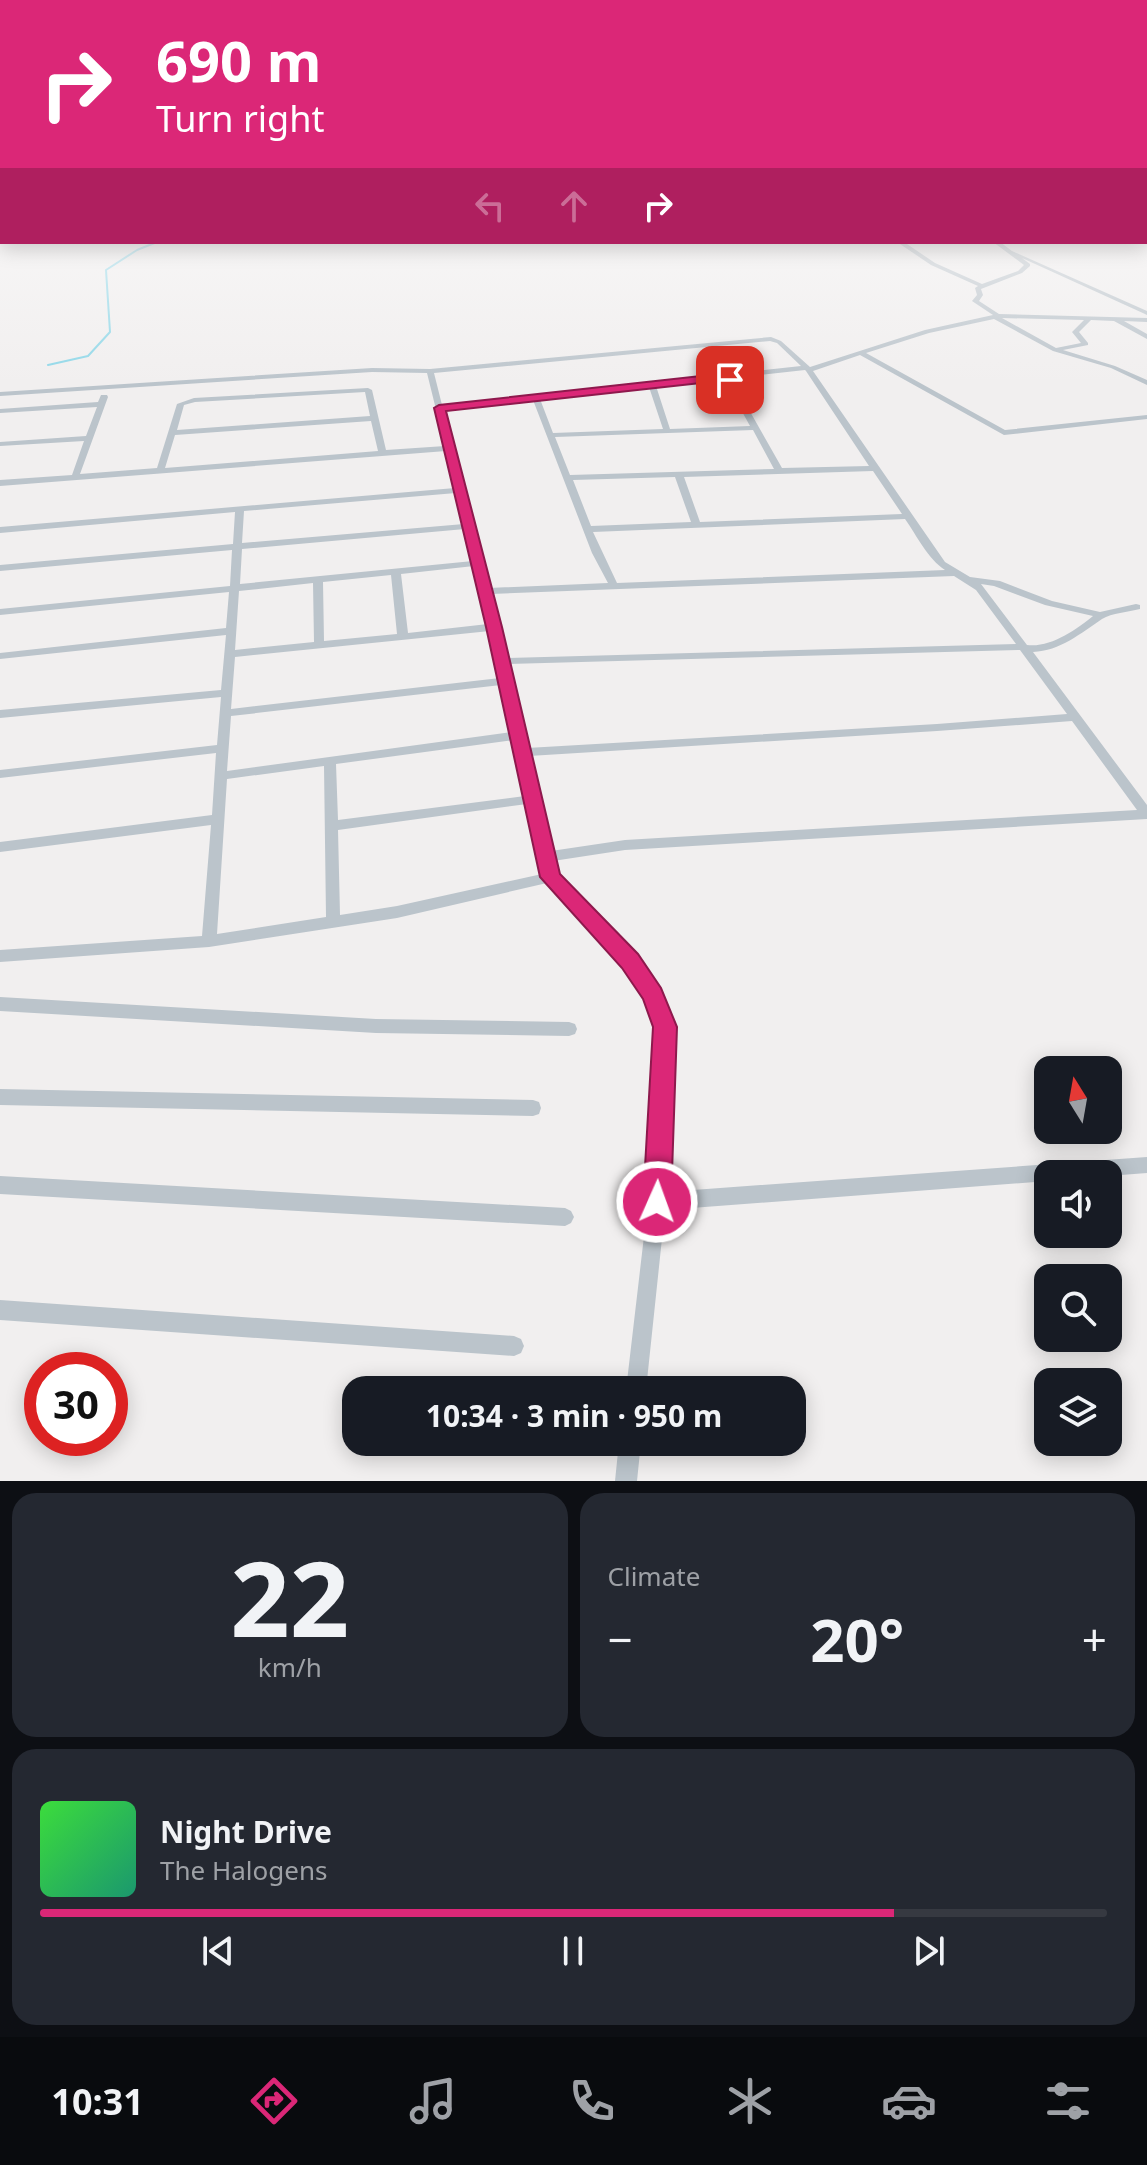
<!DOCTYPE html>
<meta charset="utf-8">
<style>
body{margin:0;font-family:"Noto Sans",sans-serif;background:#242831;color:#f1f3f6;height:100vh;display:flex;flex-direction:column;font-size:30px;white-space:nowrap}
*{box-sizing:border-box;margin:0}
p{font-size:26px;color:#9ea1a6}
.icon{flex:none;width:44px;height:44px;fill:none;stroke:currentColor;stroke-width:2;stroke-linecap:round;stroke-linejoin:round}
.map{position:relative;height:1481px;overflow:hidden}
.drawer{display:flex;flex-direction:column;gap:12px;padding:12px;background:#0d0f14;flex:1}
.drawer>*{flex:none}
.hud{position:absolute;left:0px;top:0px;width:1148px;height:244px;box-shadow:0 4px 20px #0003;background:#db2777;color:#fff;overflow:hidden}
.needle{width:52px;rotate:349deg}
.buttons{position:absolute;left:1034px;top:1056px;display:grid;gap:16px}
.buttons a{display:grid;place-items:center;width:88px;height:88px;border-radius:16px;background:#171b24;box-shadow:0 4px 20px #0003;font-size:40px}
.speed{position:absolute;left:24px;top:1352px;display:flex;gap:16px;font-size:40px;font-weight:700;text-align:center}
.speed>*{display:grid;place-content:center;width:104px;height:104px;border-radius:50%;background:#171b24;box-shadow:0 4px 20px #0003;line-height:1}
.speed .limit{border:12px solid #d22;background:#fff;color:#111}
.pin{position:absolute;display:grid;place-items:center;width:68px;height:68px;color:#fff;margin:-34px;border-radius:16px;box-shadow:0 4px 12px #0006}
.me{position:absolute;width:88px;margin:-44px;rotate:2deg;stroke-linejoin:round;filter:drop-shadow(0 0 6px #0008)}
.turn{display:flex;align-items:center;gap:28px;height:168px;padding:0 24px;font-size:36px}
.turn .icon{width:104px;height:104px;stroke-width:2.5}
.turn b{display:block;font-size:56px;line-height:68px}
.lanes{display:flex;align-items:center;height:76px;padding:0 24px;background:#0003;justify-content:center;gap:40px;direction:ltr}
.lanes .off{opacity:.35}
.big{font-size:60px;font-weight:700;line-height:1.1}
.drawer .widget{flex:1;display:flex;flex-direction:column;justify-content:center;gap:12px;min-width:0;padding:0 28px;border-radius:24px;background:#242831}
.drawer .dial{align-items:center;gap:0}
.dial b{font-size:104px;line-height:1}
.song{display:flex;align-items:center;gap:24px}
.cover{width:96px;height:96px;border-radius:12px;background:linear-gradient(135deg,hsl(120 70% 55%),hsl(160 70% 35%))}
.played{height:8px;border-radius:4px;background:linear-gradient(90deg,#db2777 80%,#363941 80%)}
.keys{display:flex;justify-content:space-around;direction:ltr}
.heat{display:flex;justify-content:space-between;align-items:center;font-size:44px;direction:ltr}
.drawer .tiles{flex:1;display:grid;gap:12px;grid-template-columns:1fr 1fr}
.widget:last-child{grid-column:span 2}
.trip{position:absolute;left:342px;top:1376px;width:464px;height:80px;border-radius:24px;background:#171b24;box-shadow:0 4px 20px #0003;font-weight:700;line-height:80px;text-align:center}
.tabs{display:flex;height:128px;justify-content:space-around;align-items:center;background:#090b0e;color:#9ea1a6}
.tabs .icon{width:56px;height:56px}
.tabs .active{color:#db2777}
.tabs b{font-size:36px;color:#f1f3f6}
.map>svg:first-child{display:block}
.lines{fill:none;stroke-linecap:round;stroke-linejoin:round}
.stream{stroke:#8ed7e8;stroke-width:2}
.minor{fill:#bbc4cb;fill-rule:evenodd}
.route{fill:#db2777;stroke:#8e194d;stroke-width:2}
</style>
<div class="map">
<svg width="1147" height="1481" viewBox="0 0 1147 1481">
<rect width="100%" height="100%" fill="#f1efef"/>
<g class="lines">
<!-- stream -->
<polyline class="stream" points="48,365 88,356 110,332 106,270 137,250 157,242"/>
<!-- minor -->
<g class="minor">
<rect x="1146" y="236" width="1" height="4"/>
<path d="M 897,242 L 904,242 L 935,263 L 982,284 L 1018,271 L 1024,265 L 993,242 L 1000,242 L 1012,251 L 1147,311 L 1147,315 L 1145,314 L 1022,258 L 1030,264 L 1030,266 L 1022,273 L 981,289 L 983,295 L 979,301 L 999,314 L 1147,318 L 1147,322 L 1124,321 L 1147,334 L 1147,339 L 1114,321 L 1091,320 L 1079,332 L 1088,343 L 1088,345 L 1063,350 L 1115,366 L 1147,380 L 1147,385 L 1111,368 L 1053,351 L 994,319 L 929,333 L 866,353 L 1005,430 L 1147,415 L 1147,419 L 1004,435 L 860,355 L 813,371 L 945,562 L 970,577 L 1000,581 L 1052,601 L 1100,612 L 1136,604 L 1140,605 L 1140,609 C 1128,612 1112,613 1102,619 C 1081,633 1060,651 1033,652 L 1147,805 L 1147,819 L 625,850 L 553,861 L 556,875 L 635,957 L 658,990 L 673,1027 L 666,1192 L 1147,1157 L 1147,1173 L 1108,1176 L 1108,1174 L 1048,1174 L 1048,1181 L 665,1210 L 646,1390 L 626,1390 L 648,1202 L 657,1027 L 646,998 L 625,965 L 547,883 L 397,918 L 209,947 L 0,962 L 0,950 L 202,936 L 211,825 L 0,852 L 0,842 L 212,815 L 216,753 L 0,778 L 0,770 L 217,745 L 221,697 L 0,718 L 0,710 L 221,690 L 226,635 L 0,659 L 0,653 L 226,628 L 229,592 L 0,615 L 0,609 L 230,586 L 232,550 L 0,571 L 0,565 L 233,544 L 235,512 L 0,533 L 0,527 L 455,488 L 446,451 L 0,486 L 0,480 L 72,475 L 84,441 L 0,446 L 0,442 L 86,436 L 97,407 L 0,413 L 0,409 L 98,402 L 101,395 L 107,395 L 108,397 L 80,474 L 157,468 L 177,404 L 194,398 L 368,388 L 372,390 L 386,450 L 445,446 L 427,373 L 372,372 L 0,396 L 0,392 L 372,368 L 430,369 L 771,337 L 781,341 L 810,367 L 925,330 L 993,315 L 972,301 L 977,295 L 975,288 L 978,286 L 931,265 ZM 1002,318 L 1084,320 L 1072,332 L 1081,343 L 1056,348 ZM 770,341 L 777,343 L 801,366 L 442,405 L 434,373 ZM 805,370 L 806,371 L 869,466 L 782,468 L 731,378 ZM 724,379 L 750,426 L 670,429 L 656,386 ZM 649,387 L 663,429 L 553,433 L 540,399 ZM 365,392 L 370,416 L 177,430 L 184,405 L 195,402 ZM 533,400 L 592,553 L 608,583 L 489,588 L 444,410 ZM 371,421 L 378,451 L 165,468 L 175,435 ZM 753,430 L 774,469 L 570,475 L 555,437 ZM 873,471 L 902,514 L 700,522 L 684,477 ZM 675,477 L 691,522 L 591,526 L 573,480 ZM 456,493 L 464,524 L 242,543 L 244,511 ZM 905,519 C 917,536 928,559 945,570 L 617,583 L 593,532 ZM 465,529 L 473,561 L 240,584 L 242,549 ZM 474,566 L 488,624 L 408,633 L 401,574 ZM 391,575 L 397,634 L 324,641 L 323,582 ZM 954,576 L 976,590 L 1016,644 L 506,658 L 491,594 ZM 313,583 L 314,642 L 235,650 L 239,591 ZM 981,584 L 994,586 L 1045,605 L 1093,616 C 1076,630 1050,648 1027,645 ZM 490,631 L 500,678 L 231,709 L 235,657 ZM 1020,650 L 1067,714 L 937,724 L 527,748 L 508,664 ZM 501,685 L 512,732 L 227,771 L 231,716 ZM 1072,721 L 1137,810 L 625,840 L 551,851 L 529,756 L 937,731 ZM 513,740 L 525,796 L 338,820 L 336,764 ZM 324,766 L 326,917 L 217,934 L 227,779 ZM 527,804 L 542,874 L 397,906 L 340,915 L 338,830 Z"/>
<polygon points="0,997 376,1019 569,1022 575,1024 577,1029 575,1034 569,1036 376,1033 0,1011"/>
<polygon points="0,1089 533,1100 539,1102 541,1108 539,1114 533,1116 0,1105"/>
<polygon points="0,1176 565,1208 571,1211 574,1217 571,1223 565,1226 0,1194"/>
<polygon points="0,1300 514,1336 521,1339 524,1346 521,1353 514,1356 0,1320"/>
<polygon points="619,1442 641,1442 637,1481 615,1481"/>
</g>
</g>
<!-- sky -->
<linearGradient id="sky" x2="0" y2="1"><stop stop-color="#84c2e8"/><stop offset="0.46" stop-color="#f9f8f8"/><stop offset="1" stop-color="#f9f8f8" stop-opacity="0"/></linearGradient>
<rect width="1147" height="385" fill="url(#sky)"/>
<!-- route -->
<polygon class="route" points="719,374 736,380 730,383 719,381 446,411 502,627 560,874 638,954 661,988 677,1027 671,1202 667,1211 657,1215 647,1211 643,1202 653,1027 643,999 622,968 540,877 486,627 434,408 439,405"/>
</svg>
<div class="buttons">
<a><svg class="needle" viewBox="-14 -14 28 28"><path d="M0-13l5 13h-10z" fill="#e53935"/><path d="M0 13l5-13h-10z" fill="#9ea1a6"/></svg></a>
<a><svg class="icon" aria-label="sound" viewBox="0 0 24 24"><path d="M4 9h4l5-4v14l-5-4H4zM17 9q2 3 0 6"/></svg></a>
<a><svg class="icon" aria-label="search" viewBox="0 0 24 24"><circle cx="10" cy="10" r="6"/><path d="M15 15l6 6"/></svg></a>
<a><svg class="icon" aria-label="layers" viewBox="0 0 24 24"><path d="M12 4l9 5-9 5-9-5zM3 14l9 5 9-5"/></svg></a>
</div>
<div class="speed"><div class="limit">30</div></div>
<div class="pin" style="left:730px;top:380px;background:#d93025"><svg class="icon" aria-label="arrive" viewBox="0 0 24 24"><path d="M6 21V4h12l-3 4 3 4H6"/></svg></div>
<svg class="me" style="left:657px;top:1202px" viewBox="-20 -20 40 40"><circle r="17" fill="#db2777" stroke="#fff" stroke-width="3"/><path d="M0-11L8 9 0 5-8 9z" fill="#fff"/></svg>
<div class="trip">10:34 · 3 min · 950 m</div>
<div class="hud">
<div class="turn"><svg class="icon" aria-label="right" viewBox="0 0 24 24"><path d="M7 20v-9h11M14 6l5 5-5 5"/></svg><div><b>690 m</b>Turn right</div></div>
<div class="lanes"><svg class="icon off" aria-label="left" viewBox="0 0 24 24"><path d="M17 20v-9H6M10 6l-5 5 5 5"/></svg><svg class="icon off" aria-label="ahead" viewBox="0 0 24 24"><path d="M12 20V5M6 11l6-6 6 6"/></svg><svg class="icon" aria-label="right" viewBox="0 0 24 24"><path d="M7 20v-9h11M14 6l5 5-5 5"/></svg></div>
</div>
</div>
<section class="drawer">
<div class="tiles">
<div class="widget dial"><b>22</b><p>km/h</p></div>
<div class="widget"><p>Climate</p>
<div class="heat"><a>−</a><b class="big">20°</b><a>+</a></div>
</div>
<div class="widget">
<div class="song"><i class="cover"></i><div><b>Night Drive</b><p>The Halogens</p></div></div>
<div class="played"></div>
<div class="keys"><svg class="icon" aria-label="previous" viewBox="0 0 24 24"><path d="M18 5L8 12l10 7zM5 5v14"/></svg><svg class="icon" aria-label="pause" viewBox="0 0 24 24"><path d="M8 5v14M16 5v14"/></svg><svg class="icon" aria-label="next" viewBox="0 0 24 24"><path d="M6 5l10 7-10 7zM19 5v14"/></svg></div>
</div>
</div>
</section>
<nav class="tabs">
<b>10:31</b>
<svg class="icon active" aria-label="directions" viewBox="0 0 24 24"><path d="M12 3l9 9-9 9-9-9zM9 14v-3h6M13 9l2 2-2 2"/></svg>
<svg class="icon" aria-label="music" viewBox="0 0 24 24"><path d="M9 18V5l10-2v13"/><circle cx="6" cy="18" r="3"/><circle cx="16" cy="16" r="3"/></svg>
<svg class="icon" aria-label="phone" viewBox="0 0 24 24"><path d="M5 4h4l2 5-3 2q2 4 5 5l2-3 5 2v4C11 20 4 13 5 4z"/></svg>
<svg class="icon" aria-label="climate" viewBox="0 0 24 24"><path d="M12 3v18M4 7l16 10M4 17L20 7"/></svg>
<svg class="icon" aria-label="car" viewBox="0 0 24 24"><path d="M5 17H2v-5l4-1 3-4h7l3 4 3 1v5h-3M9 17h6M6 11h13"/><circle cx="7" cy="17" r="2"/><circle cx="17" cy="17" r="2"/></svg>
<svg class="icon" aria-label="filters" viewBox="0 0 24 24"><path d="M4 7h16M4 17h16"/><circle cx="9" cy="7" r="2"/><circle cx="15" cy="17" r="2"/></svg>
</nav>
